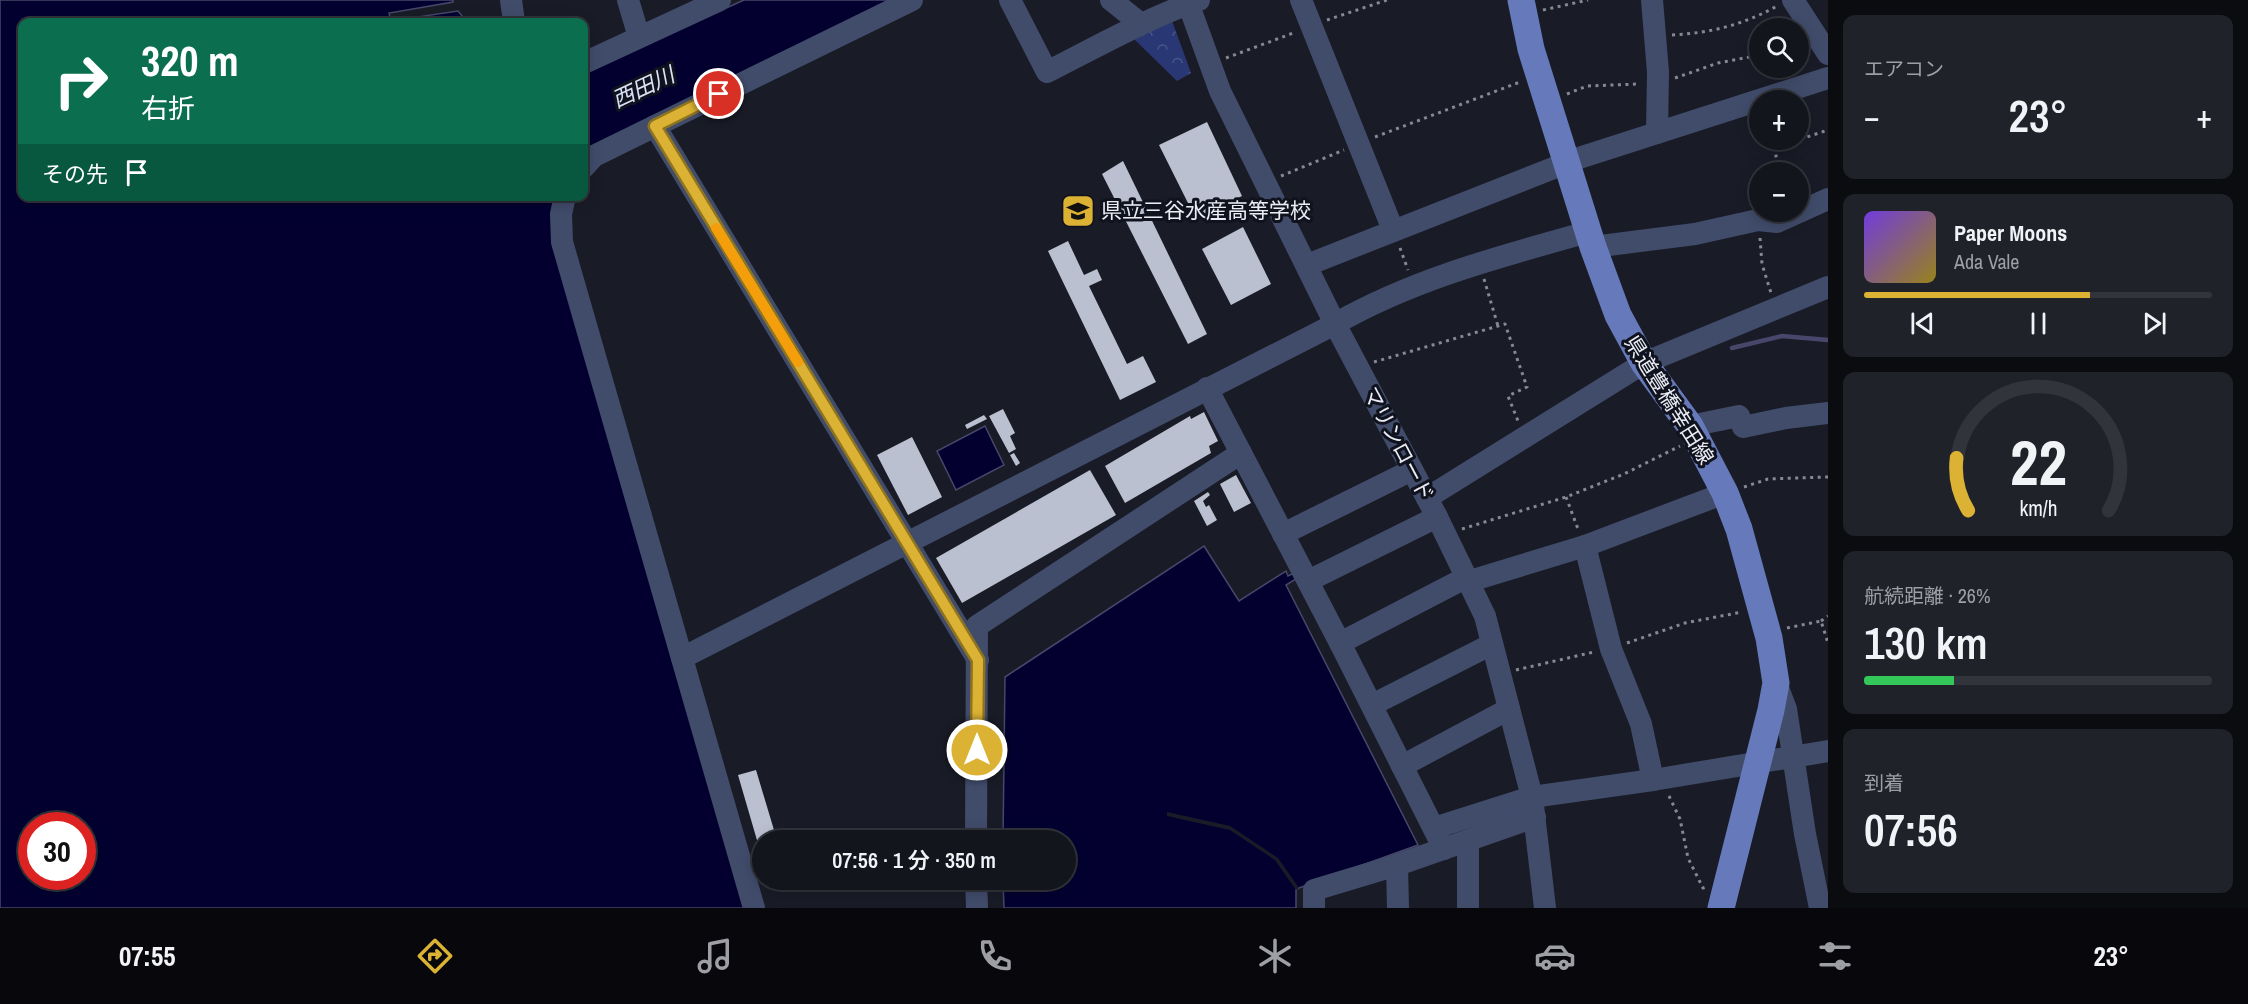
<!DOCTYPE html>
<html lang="ja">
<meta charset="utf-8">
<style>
body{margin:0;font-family:"Archivo Narrow","Noto Sans JP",sans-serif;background:#20222a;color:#f1f3f6;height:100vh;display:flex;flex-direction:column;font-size:22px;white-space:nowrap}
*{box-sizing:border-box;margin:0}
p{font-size:20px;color:#9d9fa4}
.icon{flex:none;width:33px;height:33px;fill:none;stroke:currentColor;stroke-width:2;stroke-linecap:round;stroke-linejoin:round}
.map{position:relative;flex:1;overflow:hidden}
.side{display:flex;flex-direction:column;gap:15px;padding:15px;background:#0a0c10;width:420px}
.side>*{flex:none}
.top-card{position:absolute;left:18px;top:18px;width:570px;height:183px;border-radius:12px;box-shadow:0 3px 15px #0003,0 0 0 2px #32343b;background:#0b6e4f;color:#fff;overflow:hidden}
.tools{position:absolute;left:1749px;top:18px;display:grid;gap:12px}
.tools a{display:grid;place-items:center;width:60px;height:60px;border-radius:50%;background:#13151d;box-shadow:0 3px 15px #0003,0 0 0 2px #32343b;font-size:30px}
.speed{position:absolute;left:18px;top:812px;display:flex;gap:12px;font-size:30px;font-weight:700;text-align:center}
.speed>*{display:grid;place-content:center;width:78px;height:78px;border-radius:50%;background:#13151d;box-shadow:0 3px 15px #0003,0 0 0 2px #32343b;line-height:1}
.speed .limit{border:9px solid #d22;background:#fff;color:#111}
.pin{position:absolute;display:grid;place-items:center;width:51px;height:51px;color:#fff;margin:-26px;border:3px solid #fff;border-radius:50%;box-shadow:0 2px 6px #0007}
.me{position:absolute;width:66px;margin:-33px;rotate:0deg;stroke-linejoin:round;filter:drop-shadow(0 0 4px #0008)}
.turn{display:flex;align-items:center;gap:21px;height:126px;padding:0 24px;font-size:27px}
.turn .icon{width:78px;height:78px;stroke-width:2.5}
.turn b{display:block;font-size:42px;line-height:51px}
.then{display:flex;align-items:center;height:57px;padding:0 24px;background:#0003;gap:12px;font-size:22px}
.big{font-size:45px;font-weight:600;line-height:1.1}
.side .widget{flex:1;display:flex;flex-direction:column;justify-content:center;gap:9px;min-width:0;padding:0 21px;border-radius:12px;background:#20222a}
.side .dial{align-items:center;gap:0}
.dial svg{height:156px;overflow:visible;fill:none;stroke:#32343b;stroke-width:7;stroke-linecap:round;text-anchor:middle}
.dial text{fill:#f1f3f6;stroke:none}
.song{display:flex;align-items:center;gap:18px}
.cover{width:72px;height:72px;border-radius:9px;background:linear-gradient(135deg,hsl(260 70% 55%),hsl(50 70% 35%))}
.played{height:6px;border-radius:3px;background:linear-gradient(90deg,#dbb233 65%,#32343b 65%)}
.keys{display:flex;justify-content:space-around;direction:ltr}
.heat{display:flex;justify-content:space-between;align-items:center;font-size:33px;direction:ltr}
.charge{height:9px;border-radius:4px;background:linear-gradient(90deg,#34c759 26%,#32343b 0)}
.trip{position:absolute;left:752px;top:830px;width:324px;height:60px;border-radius:30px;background:#13151d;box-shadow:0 3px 15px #0003,0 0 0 2px #32343b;font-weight:600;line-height:60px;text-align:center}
.tab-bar{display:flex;height:96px;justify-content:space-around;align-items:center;background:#08080c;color:#9d9fa4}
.tab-bar .icon{width:42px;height:42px}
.tab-bar .current{color:#dbb233}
.tab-bar b{font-size:27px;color:#f1f3f6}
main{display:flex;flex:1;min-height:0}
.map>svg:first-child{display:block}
.park{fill:url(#park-crowns)}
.water{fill:#030030;stroke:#48476b;stroke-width:1.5;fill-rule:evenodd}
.pier{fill:#191c27}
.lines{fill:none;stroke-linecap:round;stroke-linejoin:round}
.stream{stroke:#48476b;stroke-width:4.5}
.building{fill:#bac0cf}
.path{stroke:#868993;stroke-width:3;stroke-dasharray:3 4.5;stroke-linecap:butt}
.minor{stroke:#414c6b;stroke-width:22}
.major{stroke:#667abb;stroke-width:27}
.route-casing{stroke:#8e7421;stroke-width:15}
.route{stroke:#dbb233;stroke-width:10}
.slow{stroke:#f59e0b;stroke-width:10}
.labels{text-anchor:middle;stroke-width:6;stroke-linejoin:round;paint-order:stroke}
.poi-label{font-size:21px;fill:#eaedf5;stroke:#10131e;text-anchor:start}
.street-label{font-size:21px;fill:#eaedf5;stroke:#10131e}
.water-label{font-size:22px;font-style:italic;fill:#dbe3f8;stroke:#10131e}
</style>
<main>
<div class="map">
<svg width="1828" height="908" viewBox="0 0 1828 908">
<defs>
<pattern id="park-crowns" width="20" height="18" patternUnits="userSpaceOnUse" patternTransform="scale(1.5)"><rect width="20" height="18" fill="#293875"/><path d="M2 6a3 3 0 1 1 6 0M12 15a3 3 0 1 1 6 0" fill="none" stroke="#485589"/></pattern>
</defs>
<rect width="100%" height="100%" fill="#191c27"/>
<!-- park -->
<polygon class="park" points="1171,18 1191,73 1177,81 1132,37"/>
<!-- water -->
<g class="water">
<path d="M 0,0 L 453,0 L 453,2 L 389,13 L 391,21 L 458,11 L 467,22 L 22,22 L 22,196 L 554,197 L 745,908 L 0,908 ZM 32,825 L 82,825 L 82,876 L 32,876 Z"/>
<polygon points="744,0 893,0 584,152 584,72"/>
<polygon points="985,426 1004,465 956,490 937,451"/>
<polygon points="1204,546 1239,601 1286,571 1288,576 1296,572 1299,577 1286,585 1418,845 1299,888 1296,890 1296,908 1004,908 1003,879 1065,879 1065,840 1003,840 1005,677"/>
</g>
<!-- pier -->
<polygon class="pier" points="1167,812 1230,826 1278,858 1299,888 1296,890 1275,860 1230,830 1167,816"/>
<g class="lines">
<!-- stream -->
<polyline class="stream" points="1732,348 1782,336 1828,340"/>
</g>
<!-- building -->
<g class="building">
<polygon points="1207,122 1242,196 1196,219 1159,145"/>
<polygon points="1123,161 1207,334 1188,344 1102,174"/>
<polygon points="1243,227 1271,284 1231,305 1202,249"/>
<polygon points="1068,241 1084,275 1097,269 1102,280 1089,286 1127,364 1143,356 1156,382 1120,400 1048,251"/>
<polygon points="1003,409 1015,433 1010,436 1016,449 1009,453 989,416"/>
<polygon points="1204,412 1218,441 1209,446 1211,453 1125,503 1105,466 1190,416 1191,419"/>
<polygon points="984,415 987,419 967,429 965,425"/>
<polygon points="912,437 942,497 908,515 877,455"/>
<polygon points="1014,453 1020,463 1016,466 1010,455"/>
<polygon points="1090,470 1116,515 962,603 936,558"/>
<polygon points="1236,475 1251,503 1234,512 1220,484"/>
<polygon points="1208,492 1210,495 1203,501 1206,507 1209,505 1217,520 1207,526 1194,501"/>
<polygon points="756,770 777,840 762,840 761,854 738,775"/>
</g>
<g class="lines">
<!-- path -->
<g class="path">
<polyline points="1543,10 1588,0"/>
<polyline points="1327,20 1387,0"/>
<path d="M 1672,35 C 1710,33 1743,25 1777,6"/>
<polyline points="1226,58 1296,32"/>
<polyline points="1675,78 1718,63 1760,55"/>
<polyline points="1567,94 1587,86 1639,84"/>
<polyline points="1375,137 1520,82"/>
<polyline points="1780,172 1774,148 1828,130"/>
<polyline points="1281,176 1344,150"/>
<polyline points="1757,204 1757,194 1760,193"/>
<polyline points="1760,238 1762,264 1771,293"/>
<polyline points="1400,248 1408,270"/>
<polyline points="1484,279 1498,326"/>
<polyline points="1374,362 1505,324 1527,387 1508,396 1518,421"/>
<polyline points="1744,487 1768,479 1828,477"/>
<polyline points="1566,497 1578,529"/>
<polyline points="1462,529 1566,497 1624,474 1680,446"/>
<polyline points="1821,621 1828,616"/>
<polyline points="1787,628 1821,621 1828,643"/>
<polyline points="1627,643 1685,623 1742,612"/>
<polyline points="1516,670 1594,652"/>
<polyline points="1669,796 1680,819 1688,858 1703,888 1706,887"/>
</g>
<!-- minor -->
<g class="minor">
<polyline points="511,0 514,22"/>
<polyline points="628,0 639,37"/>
<path d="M 1010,0 L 1047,72 C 1096,47 1146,19 1199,0"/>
<polyline points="1111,0 1141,24"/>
<polyline points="1187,0 1220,91 1335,324 1437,517 1485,616 1532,797 1545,908"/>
<polyline points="1301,0 1393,230"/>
<polyline points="1652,0 1658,72 1657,133"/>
<polyline points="1793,0 1828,54"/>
<polyline points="584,63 720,0"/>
<polyline points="655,126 978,660"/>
<polyline points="584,167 594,156 912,0"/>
<polyline points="565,196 561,214 562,242 754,908"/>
<polyline points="1593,247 1695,234 1758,220 1777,222 1828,199"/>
<polyline points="1307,265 1579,158 1828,78"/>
<polyline points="1207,388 1340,643 1444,849"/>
<polyline points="1690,426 1739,416 1743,427 1786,418 1828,413"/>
<polyline points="1427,498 1644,363 1828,287"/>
<polyline points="1283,534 1412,470"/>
<polyline points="1585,546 1611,649 1641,724 1653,780"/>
<polyline points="1308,581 1437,517"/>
<polyline points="1470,581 1585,546 1725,493"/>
<polyline points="1340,643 1467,577"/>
<path d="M 682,658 L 1335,324 C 1413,279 1502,256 1588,232"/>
<polyline points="1776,683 1786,709 1805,834 1820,908"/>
<polyline points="1372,705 1492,644"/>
<polyline points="1402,766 1509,709"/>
<polyline points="1434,828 1532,797 1653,780 1828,751"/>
<polyline points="976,840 977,626 1241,453"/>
<polyline points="1468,841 1468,908"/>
<polyline points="1397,865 1398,908"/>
<polyline points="976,879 977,908"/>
<polyline points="1314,908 1314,890 1397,865 1535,817"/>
</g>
<!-- major -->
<polyline class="major" points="1521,0 1531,49 1593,247 1618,315 1644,363 1690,426 1725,493 1739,529 1769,638 1776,683 1771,710 1721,908"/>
</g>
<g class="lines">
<!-- route casing -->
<g class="route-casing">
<polyline id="route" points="719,94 655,126 978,660 977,750"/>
</g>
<!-- route -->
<use href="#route" class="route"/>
<!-- slow -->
<polyline class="slow" points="716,228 798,362"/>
</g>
<!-- icons -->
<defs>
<g id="school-square" transform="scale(1.725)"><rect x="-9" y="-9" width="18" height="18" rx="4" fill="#dbb233" stroke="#10131e"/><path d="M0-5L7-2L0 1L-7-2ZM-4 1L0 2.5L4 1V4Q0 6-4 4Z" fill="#111"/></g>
</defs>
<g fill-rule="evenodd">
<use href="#school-square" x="1078" y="211"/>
</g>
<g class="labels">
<!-- poi labels -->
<g class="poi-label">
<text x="1101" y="218">県立三谷水産高等学校</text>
</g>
<!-- street labels -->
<g class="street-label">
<text transform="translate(1669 400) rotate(58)" y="7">県道豊橋幸田線</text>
<text transform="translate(1398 444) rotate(62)" y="7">マリンロード</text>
</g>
<!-- water labels -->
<g class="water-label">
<text transform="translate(643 87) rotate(-25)" y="8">西田川</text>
</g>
</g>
</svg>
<div class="tools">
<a><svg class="icon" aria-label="search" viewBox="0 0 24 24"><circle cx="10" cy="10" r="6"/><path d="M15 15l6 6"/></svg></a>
<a>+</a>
<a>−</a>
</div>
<div class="speed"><div class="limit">30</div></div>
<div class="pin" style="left:719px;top:94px;background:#d93025"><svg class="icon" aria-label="arrive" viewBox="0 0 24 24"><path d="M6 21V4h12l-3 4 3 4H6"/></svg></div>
<svg class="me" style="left:977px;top:750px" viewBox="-20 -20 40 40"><circle r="17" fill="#dbb233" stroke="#fff" stroke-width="3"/><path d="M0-11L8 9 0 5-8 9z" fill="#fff"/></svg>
<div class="trip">07:56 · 1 分 · 350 m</div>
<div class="top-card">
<div class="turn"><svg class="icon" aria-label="right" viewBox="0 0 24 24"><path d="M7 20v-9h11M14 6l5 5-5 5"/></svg><div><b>320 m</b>右折</div></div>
<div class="then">その先<svg class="icon" aria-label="arrive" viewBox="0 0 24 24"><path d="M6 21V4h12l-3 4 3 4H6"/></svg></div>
</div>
</div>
<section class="side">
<div class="widget"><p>エアコン</p>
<div class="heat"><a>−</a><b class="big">23°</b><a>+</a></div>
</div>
<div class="widget">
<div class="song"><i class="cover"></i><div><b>Paper Moons</b><p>Ada Vale</p></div></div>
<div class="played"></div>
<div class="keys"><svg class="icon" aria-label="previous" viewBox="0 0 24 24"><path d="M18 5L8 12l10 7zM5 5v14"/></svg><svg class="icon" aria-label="pause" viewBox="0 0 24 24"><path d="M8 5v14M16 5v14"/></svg><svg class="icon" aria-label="next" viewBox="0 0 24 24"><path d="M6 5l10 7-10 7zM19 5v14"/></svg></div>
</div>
<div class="widget dial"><svg viewBox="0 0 100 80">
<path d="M14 69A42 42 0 1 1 86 69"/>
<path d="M14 69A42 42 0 0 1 8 42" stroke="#dbb233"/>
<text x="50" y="56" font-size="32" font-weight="700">22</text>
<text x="50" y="72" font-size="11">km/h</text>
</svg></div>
<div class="widget"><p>航続距離 · 26%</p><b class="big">130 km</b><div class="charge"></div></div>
<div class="widget"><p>到着</p><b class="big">07:56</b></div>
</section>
</main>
<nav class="tab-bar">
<b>07:55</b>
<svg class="icon current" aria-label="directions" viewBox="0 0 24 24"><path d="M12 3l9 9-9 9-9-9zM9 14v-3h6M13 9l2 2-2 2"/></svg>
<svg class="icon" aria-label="music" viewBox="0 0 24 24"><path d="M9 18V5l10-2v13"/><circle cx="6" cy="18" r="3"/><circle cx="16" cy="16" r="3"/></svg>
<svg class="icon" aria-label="phone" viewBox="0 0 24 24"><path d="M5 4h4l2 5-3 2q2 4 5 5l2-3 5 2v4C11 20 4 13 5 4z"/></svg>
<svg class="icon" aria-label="climate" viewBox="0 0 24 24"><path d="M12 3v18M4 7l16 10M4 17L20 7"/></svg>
<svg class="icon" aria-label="car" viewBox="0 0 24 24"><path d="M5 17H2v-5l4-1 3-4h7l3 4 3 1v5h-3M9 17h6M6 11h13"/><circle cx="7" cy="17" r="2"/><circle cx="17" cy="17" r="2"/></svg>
<svg class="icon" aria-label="filters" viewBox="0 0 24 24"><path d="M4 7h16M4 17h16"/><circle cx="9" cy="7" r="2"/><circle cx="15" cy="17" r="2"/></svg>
<b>23°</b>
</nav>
